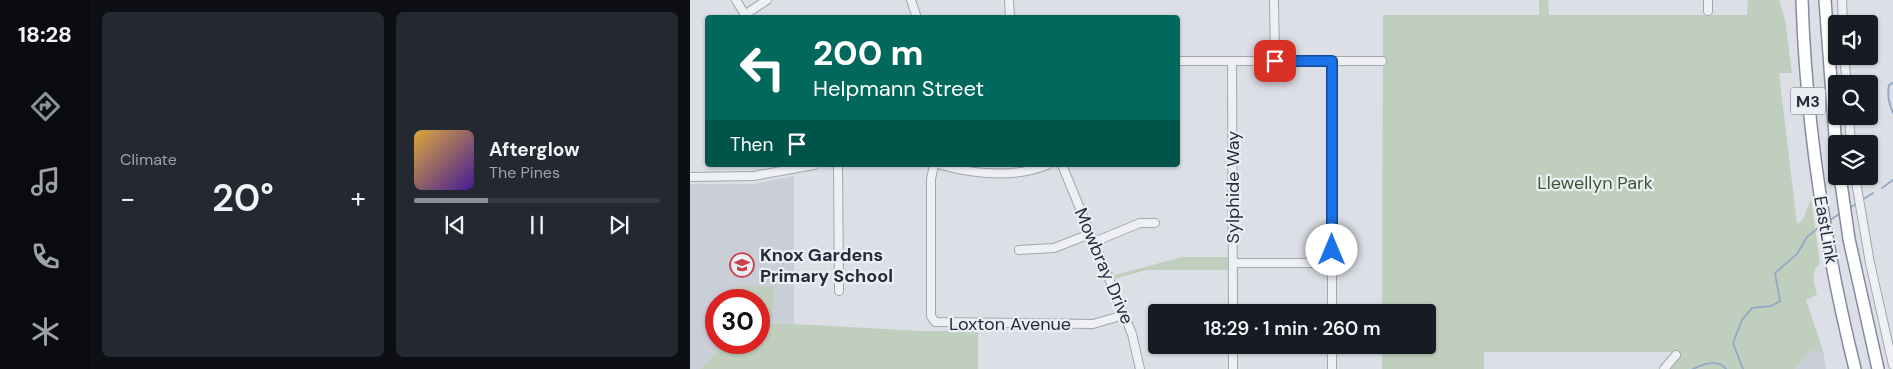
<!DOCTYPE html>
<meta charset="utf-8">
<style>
body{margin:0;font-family:"DM Sans",sans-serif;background:#242831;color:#f1f3f6;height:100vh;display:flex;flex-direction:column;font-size:19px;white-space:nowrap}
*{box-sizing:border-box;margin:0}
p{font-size:16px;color:#9ea1a6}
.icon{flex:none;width:28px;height:28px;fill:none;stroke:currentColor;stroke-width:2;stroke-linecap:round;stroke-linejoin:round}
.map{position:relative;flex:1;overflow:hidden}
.side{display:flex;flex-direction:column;gap:12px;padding:12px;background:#0d0f14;width:600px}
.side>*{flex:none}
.top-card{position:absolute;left:15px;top:15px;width:475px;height:152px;border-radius:5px;box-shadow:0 1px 4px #0004;background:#00695c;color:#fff;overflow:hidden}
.controls{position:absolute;left:1138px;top:15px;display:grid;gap:10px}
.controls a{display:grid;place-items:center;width:50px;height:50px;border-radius:5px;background:#171b24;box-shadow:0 1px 4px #0004;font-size:25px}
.speed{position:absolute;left:15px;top:289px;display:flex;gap:10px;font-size:25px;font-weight:700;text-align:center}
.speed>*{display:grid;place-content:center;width:65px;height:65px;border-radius:50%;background:#171b24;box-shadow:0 1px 4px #0004;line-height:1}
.speed .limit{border:8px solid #d22;background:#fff;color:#111}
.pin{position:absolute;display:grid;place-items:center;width:42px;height:42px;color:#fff;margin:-21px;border-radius:10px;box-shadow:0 2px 8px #0006}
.me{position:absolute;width:55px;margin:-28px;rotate:0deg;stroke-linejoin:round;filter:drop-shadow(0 0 4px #0008)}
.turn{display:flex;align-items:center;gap:18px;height:105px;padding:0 25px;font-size:22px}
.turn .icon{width:65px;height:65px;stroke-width:2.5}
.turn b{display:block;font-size:35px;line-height:42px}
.then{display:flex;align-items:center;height:48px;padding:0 25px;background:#0003;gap:10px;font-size:19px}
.big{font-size:38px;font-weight:600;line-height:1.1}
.side .tile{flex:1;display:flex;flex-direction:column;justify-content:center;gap:8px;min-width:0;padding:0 18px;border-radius:8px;background:#242831}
.song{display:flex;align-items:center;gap:15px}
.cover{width:60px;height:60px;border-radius:8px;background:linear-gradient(135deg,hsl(40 70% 55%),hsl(260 70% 35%))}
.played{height:5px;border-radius:2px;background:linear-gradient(90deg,#8c9099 30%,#363941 30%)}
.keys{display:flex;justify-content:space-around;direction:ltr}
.heat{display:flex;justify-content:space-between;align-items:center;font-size:28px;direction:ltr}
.side .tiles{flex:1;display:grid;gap:12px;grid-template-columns:repeat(2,1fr)}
.trip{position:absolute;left:458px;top:304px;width:288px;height:50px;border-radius:5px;background:#171b24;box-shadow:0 1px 4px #0004;font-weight:600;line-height:50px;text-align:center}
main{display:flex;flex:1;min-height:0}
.dock{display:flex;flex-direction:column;width:90px;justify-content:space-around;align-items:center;background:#090b0e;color:#9ea1a6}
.dock .icon{width:35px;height:35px}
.dock .current{color:#8c9099}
.dock b{font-size:22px;color:#f1f3f6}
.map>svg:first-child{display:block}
.built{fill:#caced7}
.park{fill:#c0cfbd}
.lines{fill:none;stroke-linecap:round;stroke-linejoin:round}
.stream{stroke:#97aac5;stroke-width:2}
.minor-casing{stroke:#a2a6af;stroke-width:10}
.highway-casing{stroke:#838b9c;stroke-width:14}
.minor{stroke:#eef0f4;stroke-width:8}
.highway{stroke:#fff;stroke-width:11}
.route-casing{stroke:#114b97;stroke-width:12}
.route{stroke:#1a73e8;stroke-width:9}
.labels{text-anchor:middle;stroke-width:4.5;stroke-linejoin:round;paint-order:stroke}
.shield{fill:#ebeef3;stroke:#616672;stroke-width:1}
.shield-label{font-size:16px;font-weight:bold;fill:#262c3b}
.park-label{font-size:18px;fill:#385734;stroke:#ebeef3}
.street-label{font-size:18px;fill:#262c3b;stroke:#ebeef3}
.poi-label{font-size:18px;font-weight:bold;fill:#262c3b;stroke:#ebeef3;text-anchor:start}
</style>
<main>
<nav class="dock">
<b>18:28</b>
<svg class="icon current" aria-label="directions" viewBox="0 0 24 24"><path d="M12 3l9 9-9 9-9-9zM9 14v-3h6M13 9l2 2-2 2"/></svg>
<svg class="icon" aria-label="music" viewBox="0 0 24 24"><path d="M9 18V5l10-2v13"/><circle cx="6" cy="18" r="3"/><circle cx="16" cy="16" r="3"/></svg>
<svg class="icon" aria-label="phone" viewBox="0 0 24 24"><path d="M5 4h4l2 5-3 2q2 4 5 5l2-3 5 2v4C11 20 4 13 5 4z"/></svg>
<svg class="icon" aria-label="climate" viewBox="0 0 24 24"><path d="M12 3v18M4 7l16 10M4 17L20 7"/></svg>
</nav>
<section class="side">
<div class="tiles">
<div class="tile"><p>Climate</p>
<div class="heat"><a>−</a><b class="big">20°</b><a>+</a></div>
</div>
<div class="tile">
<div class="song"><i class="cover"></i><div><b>Afterglow</b><p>The Pines</p></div></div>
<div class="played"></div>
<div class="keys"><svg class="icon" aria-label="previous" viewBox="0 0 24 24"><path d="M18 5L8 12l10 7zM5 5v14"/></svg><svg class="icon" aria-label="pause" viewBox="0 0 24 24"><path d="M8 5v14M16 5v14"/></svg><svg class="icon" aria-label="next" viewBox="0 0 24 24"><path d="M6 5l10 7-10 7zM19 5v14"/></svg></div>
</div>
</div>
</section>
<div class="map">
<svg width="1203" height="369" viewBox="0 0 1203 369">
<rect width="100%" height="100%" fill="#dcdfe6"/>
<!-- built -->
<g class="built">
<polygon points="104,176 104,324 69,321 69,300 26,300 26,342 36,343 11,369 0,369 0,184 63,184"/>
<polygon points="1120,351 1133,351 1136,369 1104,369"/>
</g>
<!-- park -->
<g class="park">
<path d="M 849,0 L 858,0 L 859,15 L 1057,15 L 1058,0 L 1089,0 L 1095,19 L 1102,73 L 1089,73 L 1107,224 L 1113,219 L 1121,199 L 1130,263 C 1120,273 1124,282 1127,295 L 1116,300 L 1133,351 L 1120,351 L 1104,369 L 974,369 L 987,352 L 794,352 L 794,369 L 692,369 L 692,345 L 736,345 L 736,312 L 692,312 L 693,15 L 849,15 Z"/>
<polygon points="492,257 543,257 543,270 457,270 420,280 418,277"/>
<polygon points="51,286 83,286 83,317 69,317 69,300 51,300"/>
<polygon points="69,322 232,331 288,331 288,369 11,369 36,343 69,342"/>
</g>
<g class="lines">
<!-- stream -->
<g class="stream">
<path d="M 1203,83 L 1199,85 C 1197,96 1199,103 1203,113"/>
<polyline points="1192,188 1203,180"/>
<polyline points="1172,200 1183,193"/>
<polyline points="1159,208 1168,203"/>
<polyline points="1140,220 1151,213"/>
<path d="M 1003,369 C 1013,364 1028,359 1036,369"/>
<polyline points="1053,369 1043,343 1052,320 1062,308 1081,306 1090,301 1085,273 1107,254 1117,237 1132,225"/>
</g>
<!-- minor casing -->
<g class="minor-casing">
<g id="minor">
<polyline points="46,0 57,18"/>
<polyline points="221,0 227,18"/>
<polyline points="319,0 320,18"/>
<polyline points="584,0 585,61"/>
<polyline points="1018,0 1018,11"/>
<polyline points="1152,0 1153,24"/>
<polyline points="56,14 77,0"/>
<polyline points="1154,56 1157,84"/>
<polyline points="488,61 692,61"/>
<polyline points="542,61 543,312"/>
<polyline points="1159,116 1161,144"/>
<polyline points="148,165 149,291"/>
<polyline points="244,165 241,179 241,316 245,322 403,324 434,315"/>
<path d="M 251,165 C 284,174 324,178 357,165"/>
<polyline points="372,165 442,334 450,369"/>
<polyline points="1165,176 1180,263 1203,365"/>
<polyline points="0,177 64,176 124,165"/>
<polyline points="404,242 450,223 465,223"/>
<polyline points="329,250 364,248 400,234"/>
<polyline points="543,263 642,263"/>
<polyline points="642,312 642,61"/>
<polyline points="642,345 642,369"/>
<polyline points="543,369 543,345"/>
<polyline points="974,369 986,355"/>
</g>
</g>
<!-- highway casing -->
<g class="highway-casing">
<g id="highway">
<path d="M 1112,0 C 1116,125 1135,248 1165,369"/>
<polyline points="1135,0 1146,149"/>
<polyline points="1150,176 1159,239 1188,369"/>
</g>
</g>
<!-- minor -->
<use href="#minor" class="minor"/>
<!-- highway -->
<use href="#highway" class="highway"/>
</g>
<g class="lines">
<!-- route casing -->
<g class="route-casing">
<polyline id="route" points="585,61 642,61 642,250"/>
</g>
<!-- route -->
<use href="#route" class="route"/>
</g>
<!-- icons -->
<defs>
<g id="school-ring" transform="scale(1.25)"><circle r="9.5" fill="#ebeef3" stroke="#ca414c" stroke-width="1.5"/><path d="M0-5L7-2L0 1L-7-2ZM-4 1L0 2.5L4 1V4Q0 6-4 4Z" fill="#ca414c"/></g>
</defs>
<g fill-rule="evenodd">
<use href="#school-ring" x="52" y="265"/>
</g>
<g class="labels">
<!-- shield labels -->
<rect class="shield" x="1100.5" y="87.5" width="35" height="27" rx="4"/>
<g class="shield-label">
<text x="1118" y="107">M3</text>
</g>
<!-- park labels -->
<g class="park-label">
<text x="905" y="189">Llewellyn Park</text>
</g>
<!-- street labels -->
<g class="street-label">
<text transform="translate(543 187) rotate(-90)" y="6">Sylphide Way</text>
<text transform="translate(1136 230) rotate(80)" y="6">EastLink</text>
<text transform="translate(414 266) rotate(67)" y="6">Mowbray Drive</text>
<text x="320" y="330">Loxton Avenue</text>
</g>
<!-- poi labels -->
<g class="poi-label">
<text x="70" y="261">Knox Gardens<tspan x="70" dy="21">Primary School</tspan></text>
</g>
</g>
</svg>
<div class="controls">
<a><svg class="icon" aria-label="sound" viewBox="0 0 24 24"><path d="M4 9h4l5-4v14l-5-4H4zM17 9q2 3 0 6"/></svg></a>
<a><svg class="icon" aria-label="search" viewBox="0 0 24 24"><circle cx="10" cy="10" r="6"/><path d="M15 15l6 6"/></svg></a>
<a><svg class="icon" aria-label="layers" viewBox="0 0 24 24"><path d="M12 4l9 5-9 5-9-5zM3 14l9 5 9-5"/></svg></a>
</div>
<div class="speed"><div class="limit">30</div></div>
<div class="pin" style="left:585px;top:61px;background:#d93025"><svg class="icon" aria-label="arrive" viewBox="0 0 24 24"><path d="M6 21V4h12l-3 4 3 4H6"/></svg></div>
<svg class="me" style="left:642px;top:250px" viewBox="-20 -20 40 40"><circle r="19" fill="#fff"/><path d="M0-13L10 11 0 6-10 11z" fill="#1a73e8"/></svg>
<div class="trip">18:29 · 1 min · 260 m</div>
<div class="top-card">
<div class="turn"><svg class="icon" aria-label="left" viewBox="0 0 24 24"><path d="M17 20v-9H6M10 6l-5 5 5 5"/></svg><div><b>200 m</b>Helpmann Street</div></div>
<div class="then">Then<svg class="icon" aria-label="arrive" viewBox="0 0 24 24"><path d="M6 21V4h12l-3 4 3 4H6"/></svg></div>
</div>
</div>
</main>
